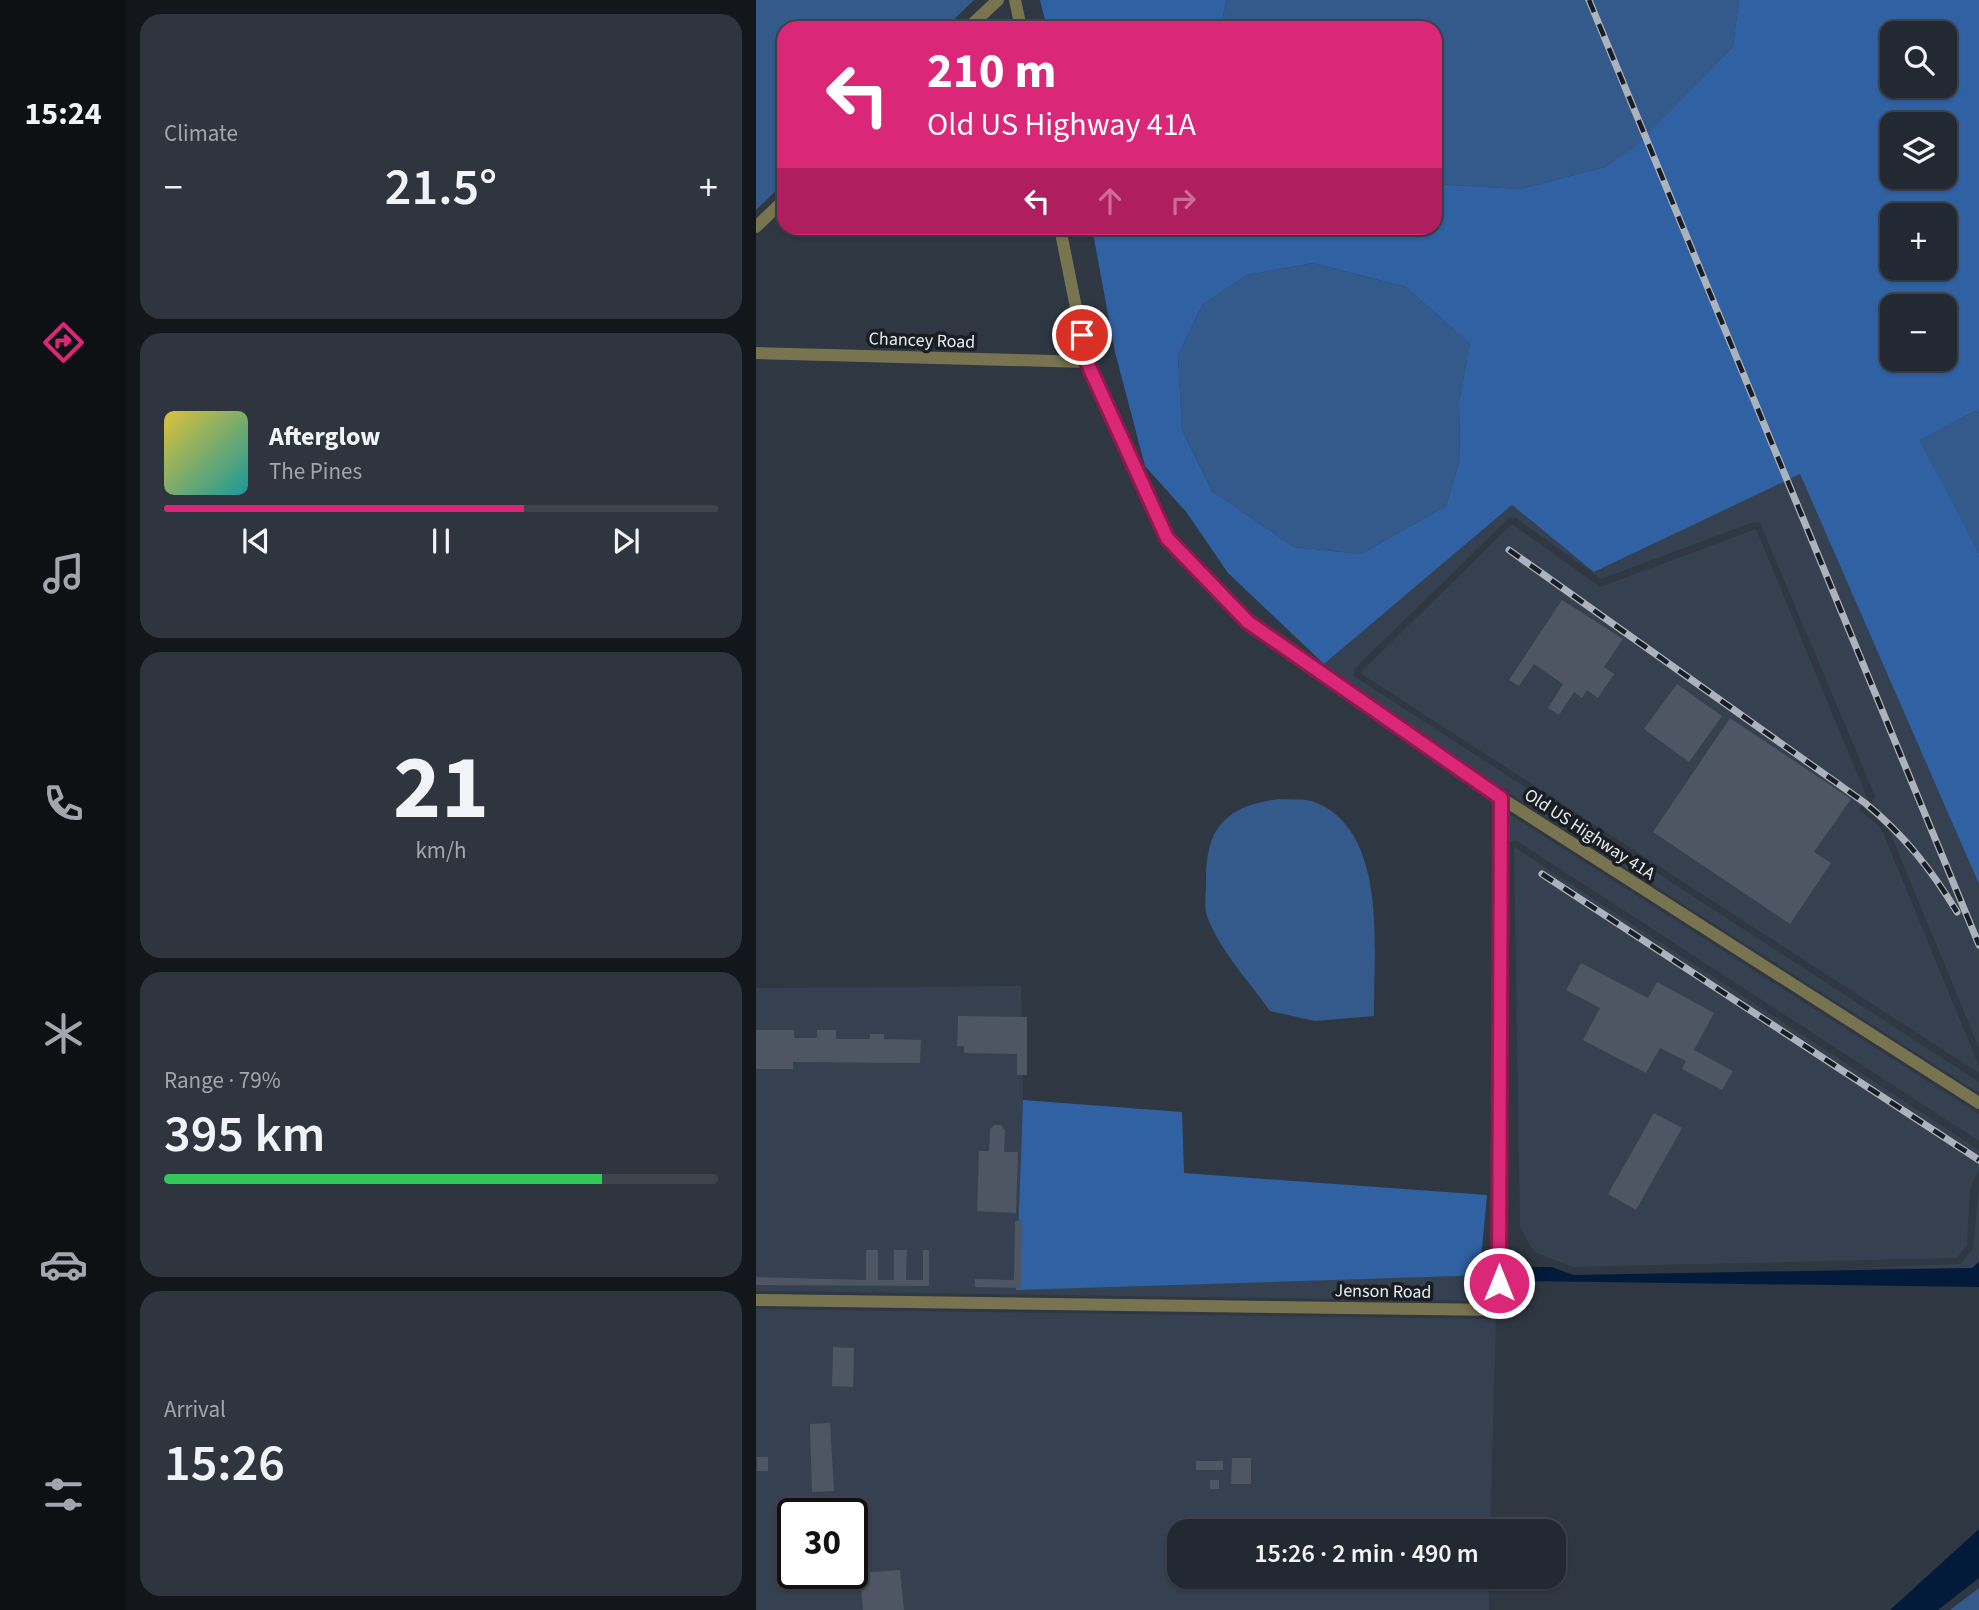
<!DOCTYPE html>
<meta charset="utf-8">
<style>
body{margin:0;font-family:"Source Sans 3",sans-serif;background:#2f353e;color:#f1f3f6;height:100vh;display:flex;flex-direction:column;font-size:26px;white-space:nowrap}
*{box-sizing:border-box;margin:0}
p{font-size:23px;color:#a3a6ac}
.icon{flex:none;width:38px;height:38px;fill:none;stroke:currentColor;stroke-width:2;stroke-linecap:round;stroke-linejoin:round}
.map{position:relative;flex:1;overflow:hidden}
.side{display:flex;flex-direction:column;gap:14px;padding:14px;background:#13171c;width:630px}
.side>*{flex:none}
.banner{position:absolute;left:21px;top:21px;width:665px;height:214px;border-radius:21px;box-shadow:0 2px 5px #0004,0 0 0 2px #40454d;background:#db2777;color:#fff;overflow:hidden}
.fabs{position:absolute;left:1124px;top:21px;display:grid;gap:14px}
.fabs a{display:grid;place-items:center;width:77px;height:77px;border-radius:14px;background:#232932;box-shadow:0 2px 5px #0004,0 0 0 2px #40454d;font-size:35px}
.speed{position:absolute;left:21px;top:1498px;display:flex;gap:14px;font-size:35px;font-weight:700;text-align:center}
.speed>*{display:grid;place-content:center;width:91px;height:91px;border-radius:50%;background:#232932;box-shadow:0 2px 5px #0004,0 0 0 2px #40454d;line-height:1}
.speed .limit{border:4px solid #111;border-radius:10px;background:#fff;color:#111}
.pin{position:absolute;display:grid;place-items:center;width:60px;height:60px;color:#fff;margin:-30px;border:4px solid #fff;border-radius:50%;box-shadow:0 2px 7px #0007}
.me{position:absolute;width:77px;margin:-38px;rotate:0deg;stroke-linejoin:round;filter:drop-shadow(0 0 5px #0008)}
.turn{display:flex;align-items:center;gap:24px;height:147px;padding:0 35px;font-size:32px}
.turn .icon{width:91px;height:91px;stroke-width:2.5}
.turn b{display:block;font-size:49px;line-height:60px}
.lanes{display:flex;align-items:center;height:66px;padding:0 35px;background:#0003;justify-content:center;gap:35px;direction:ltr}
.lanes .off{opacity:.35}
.big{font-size:52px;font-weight:600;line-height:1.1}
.side .card{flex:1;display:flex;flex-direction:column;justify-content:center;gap:10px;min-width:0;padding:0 24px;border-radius:21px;background:#2f353e}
.side .dial{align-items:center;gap:0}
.dial b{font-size:91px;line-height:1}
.song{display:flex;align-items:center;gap:21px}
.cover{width:84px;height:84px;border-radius:10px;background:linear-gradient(135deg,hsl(50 70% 55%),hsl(180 70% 35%))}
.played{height:7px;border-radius:4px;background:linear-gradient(90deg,#db2777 65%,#40454d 65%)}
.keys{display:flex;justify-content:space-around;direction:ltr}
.heat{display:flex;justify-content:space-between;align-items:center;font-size:38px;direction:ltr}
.charge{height:10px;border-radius:5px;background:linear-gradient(90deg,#34c759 79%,#40454d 0)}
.trip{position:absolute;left:411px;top:1519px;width:399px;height:70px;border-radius:21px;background:#232932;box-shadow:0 2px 5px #0004,0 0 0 2px #40454d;font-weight:600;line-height:70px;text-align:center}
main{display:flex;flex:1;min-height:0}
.tabs{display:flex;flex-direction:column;width:126px;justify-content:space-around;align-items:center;background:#0e1014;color:#a3a6ac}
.tabs .icon{width:49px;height:49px}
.tabs .current{color:#db2777}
.tabs b{font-size:32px;color:#f1f3f6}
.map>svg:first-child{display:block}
.built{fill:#354151;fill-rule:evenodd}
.green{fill:#345a8c}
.forest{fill:#3061a2;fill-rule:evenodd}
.water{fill:#021b3b}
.building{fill:#4d5662}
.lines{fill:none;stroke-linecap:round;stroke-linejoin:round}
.street{stroke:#787450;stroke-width:12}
.rail-casing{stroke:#adb3bc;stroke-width:7}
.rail{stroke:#1a1e23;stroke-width:4.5;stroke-dasharray:13;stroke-linecap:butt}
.route-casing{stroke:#8e194d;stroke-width:18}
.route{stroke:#db2777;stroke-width:12}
.labels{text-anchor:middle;stroke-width:7;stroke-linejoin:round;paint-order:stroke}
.street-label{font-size:18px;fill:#e8edf4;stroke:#1a1e23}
</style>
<main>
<nav class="tabs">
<b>15:24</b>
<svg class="icon current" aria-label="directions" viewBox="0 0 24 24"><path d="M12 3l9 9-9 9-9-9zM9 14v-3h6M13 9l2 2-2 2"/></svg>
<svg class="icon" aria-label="music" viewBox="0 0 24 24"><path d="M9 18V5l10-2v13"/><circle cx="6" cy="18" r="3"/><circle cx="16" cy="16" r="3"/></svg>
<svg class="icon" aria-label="phone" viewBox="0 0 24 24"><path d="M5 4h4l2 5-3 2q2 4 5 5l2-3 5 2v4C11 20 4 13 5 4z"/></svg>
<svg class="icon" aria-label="climate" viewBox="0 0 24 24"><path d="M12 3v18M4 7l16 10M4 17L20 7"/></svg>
<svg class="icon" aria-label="car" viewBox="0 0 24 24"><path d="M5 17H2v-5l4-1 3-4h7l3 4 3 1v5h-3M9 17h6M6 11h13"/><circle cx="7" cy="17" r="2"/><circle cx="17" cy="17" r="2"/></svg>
<svg class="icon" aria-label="filters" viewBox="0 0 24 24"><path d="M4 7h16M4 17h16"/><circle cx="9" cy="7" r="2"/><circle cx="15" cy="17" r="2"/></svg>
</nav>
<section class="side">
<div class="card"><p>Climate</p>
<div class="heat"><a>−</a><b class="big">21.5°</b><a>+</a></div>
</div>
<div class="card">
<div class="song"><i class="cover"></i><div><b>Afterglow</b><p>The Pines</p></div></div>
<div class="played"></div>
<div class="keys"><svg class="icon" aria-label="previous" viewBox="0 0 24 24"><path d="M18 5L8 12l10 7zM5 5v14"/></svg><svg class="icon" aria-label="pause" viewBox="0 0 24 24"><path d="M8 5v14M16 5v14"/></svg><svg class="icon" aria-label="next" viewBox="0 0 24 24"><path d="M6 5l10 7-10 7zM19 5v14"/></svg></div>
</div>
<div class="card dial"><b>21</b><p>km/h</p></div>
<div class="card"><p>Range · 79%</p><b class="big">395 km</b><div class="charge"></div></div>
<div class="card"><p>Arrival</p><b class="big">15:26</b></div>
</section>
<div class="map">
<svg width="1223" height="1610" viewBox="0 0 1223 1610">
<rect width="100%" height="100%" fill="#2f3742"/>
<!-- built -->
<g class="built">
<polygon points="1044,473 1223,884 1223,1048 1131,825 1114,809 1119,796 1004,523 998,522 845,579 760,518 754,517 598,669 598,676 1223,1082 1223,1093 753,793 753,789 747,789 568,664 756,505 839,572"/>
<polygon points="756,524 844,587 1000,529 1112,800 1103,809 1125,828 1223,1066 1223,1073 604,673"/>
<polygon points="753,814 1223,1114 1223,1141 761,841 753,842"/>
<polygon points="758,847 1223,1150 1223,1171 1214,1188 1211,1245 1201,1258 817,1267 778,1252 764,1227"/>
<polygon points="265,986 267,1100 260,1289 735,1275 734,1301 0,1291 0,988"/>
<polygon points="1223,1187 1223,1262 1216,1268 1092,1268 1205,1264 1217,1248"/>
<path d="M 0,1309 L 740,1319 L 734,1531 L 424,1531 L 424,1577 L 733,1577 L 733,1610 L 0,1610 ZM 37,1514 L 96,1514 L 96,1573 L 37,1573 Z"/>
</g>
<!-- green -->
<g class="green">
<polygon points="0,0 218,0 189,28 28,28 28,183 0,210"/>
<polygon points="470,0 983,0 977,47 878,149 849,167 764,189 679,184 679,28 465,28"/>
<polygon points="557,263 650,287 714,344 703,402 704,459 690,506 605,554 538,547 456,491 426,430 422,355 447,304 491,275"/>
<polygon points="1221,410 1223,413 1223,553 1162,440"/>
<path d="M 523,799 C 534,800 551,798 561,803 C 633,834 617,952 618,1016 L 559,1021 L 514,1011 C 493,981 463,950 451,916 C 448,907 450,894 450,884 C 449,829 468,806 523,799 Z"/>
<polygon points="1223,1588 1223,1610 1194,1610"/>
</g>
<!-- forest -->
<g class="forest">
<polygon points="284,0 470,0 465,28 291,28"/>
<path d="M 983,0 L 1223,0 L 1223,413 L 1221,410 L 1163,440 L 1223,553 L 1223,884 L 1044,474 L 838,572 L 756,505 L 568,664 L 472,573 L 431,513 L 389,466 L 359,352 L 336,228 L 679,228 L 679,184 L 764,189 L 849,167 L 878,148 L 977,47 ZM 1136,33 L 1188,33 L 1188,86 L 1136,86 ZM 1136,124 L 1188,124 L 1188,177 L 1136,177 ZM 1136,215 L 1188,215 L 1188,268 L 1136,268 ZM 557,263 L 650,287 L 714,344 L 703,402 L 704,459 L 690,506 L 605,554 L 538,547 L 456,491 L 426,430 L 422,355 L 447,304 L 491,275 ZM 1136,306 L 1188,306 L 1188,359 L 1136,359 Z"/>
<polygon points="267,1100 426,1112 428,1173 731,1195 724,1270 735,1275 260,1290"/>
</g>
<!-- water -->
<g class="water">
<polygon points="1223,1262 1223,1287 765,1281 762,1267 796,1267 817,1275 1216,1268"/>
<polygon points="1223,1529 1223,1578 1182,1610 1134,1610"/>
</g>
<!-- building -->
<g class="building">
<polygon points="806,600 867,639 848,667 858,674 842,698 831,690 826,698 818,692 803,715 792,708 807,684 778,664 763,686 753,680"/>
<polygon points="921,684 966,716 933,762 888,729"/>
<polygon points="974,718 1095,799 1058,852 1075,863 1034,924 897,832"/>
<polygon points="825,963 892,998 901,982 958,1013 938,1050 977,1071 966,1090 926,1069 930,1061 904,1048 890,1073 827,1040 844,1008 810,990"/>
<polygon points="202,1016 271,1017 271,1075 261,1075 261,1054 208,1053 208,1046 201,1046"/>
<polygon points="0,1030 38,1030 38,1038 61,1038 61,1030 80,1030 80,1039 114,1039 114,1034 128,1034 128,1039 165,1040 164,1063 37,1062 37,1069 0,1069"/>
<polygon points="898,1113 926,1128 880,1210 852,1194"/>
<polygon points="238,1125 245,1125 249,1130 248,1152 262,1152 260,1213 221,1211 223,1151 233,1151 234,1129"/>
<polygon points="259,1221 266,1221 265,1288 219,1287 219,1279 258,1280"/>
<polygon points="110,1250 122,1250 122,1280 138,1280 138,1250 151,1250 150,1280 167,1280 167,1250 173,1250 173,1286 0,1285 0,1277 110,1280"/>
<polygon points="77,1347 98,1348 97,1387 76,1386"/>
<polygon points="74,1423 78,1491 56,1492 54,1424"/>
<rect x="1" y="1457" width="11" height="14"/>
<polygon points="476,1458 495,1458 495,1484 475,1484"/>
<rect x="440" y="1461" width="27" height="9"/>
<rect x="454" y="1480" width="9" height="9"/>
<polygon points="144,1570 148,1610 107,1610 104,1573"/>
</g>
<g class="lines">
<!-- street -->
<g class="street">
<polyline points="259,0 265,28"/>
<polyline points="212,28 242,0"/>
<polyline points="0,227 28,200"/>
<polyline points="304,228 331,362 411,539 492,622 745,798 1223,1103"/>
<polyline points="0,353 331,362"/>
<polyline points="0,1300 742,1310 745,798"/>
</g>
<!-- rail casing -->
<g class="rail-casing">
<g id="rail">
<polyline points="833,0 1223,945"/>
<path d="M 753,550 L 1109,803 C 1148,835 1175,869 1201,912"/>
<polyline points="786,874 1223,1160"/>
</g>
</g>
<!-- rail -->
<use href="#rail" class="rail"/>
</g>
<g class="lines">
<!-- route casing -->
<g class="route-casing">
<polyline id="route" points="326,335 331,362 411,538 492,622 745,798 743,1283"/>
</g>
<!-- route -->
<use href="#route" class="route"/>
</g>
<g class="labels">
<!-- street labels -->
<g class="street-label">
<text transform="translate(166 340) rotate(2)" y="6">Chancey Road</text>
<text transform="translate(834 834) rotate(33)" y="6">Old US Highway 41A</text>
<text transform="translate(627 1291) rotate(1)" y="6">Jenson Road</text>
</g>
</g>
</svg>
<div class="fabs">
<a><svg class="icon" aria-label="search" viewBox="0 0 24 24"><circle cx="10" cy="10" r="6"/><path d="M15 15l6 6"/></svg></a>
<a><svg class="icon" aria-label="layers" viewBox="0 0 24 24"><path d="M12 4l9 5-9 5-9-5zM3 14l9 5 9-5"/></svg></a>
<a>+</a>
<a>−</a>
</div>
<div class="speed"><div class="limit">30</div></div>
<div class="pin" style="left:326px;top:335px;background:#d93025"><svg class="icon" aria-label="arrive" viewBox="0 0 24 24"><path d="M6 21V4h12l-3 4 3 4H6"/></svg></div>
<svg class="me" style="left:743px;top:1283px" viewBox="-20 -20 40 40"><circle r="17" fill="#db2777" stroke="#fff" stroke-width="3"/><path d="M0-11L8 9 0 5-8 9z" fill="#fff"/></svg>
<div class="trip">15:26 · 2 min · 490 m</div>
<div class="banner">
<div class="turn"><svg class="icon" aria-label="left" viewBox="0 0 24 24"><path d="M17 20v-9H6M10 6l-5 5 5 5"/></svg><div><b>210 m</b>Old US Highway 41A</div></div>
<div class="lanes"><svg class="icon" aria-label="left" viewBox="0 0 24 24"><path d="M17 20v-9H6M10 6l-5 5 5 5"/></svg><svg class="icon off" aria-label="ahead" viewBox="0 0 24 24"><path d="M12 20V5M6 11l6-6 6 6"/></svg><svg class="icon off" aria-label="right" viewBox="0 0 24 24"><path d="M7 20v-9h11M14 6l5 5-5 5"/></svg></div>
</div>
</div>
</main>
